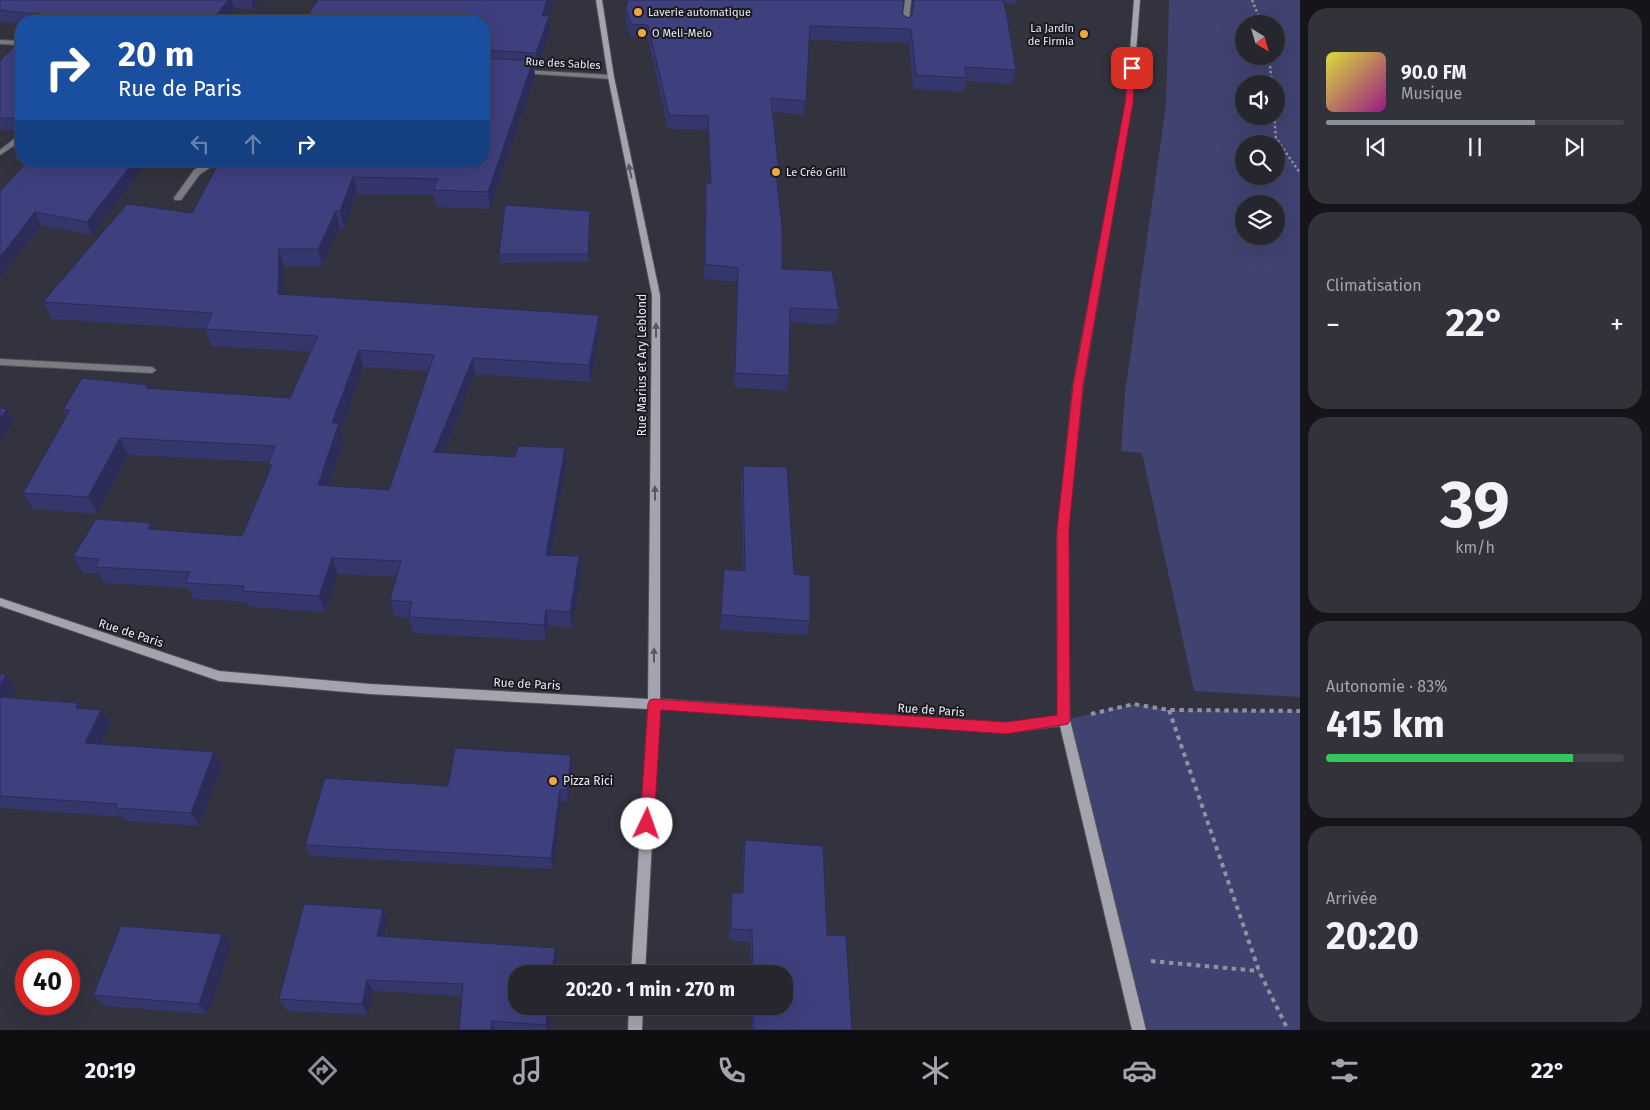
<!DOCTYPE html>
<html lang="fr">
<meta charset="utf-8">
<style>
body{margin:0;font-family:"Fira Sans",sans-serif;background:#32323a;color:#f1f3f6;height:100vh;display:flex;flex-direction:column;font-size:19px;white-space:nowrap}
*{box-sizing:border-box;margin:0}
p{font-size:16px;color:#a4a5aa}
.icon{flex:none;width:28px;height:28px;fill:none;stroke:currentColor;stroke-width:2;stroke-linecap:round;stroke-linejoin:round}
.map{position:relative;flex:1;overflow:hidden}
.sheet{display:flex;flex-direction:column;gap:8px;padding:8px;background:#151519;width:350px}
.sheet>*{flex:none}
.hud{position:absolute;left:15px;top:15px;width:475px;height:152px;border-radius:20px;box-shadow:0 5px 20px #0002,0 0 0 1px #42434a;background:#1a4fa0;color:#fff;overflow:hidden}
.needle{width:32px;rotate:143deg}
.buttons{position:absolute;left:1235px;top:15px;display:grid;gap:10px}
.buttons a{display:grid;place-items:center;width:50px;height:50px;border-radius:50%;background:#26262e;box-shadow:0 5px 20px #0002,0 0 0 1px #42434a;font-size:25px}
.speed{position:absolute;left:15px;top:950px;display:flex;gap:10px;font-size:25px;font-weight:700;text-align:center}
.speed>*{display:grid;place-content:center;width:65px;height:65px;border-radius:50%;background:#26262e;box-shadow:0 5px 20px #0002,0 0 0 1px #42434a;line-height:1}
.speed .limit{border:8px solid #d22;background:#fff;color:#111}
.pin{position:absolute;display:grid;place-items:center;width:42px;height:42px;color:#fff;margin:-21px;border-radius:10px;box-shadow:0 2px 8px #0006}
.me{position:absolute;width:55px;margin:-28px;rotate:3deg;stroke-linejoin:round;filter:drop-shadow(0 0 4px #0008)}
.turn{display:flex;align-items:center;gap:18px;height:105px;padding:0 20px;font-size:22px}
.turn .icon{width:65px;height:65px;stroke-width:2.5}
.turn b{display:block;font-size:35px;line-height:42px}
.lanes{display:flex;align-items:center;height:48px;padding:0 20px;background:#0003;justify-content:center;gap:25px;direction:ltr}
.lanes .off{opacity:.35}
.big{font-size:38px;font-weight:700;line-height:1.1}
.sheet .tile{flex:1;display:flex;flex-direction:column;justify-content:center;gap:8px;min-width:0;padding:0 18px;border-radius:20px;background:#32323a}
.sheet .dial{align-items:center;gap:0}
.dial b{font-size:65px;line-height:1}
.song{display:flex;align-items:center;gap:15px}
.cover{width:60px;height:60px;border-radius:8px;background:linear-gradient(135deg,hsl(60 70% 55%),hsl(310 70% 35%))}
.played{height:5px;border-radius:2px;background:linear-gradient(90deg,#8c9099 70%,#42434a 70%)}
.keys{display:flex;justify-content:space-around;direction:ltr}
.heat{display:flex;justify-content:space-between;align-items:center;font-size:28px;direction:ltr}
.charge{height:8px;border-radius:4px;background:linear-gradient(90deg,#34c759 83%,#42434a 0)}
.trip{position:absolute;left:508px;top:965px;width:285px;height:50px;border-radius:20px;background:#26262e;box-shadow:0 5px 20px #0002,0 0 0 1px #42434a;font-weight:700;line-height:50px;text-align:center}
.tabs{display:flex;height:80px;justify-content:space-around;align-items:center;background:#0f0f12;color:#a4a5aa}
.tabs .icon{width:35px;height:35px}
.tabs .on{color:#8c9099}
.tabs b{font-size:22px;color:#f1f3f6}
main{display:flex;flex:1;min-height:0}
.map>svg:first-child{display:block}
.green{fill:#404270;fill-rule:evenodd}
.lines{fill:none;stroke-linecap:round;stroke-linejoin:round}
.lane-casing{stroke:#4f505b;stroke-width:2}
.street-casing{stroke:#4f505b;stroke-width:2}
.secondary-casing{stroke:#4f505b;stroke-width:2}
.path-far1{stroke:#91929b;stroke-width:2.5;stroke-dasharray:2.5 2.5;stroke-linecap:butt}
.path{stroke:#91929b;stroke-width:4;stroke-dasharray:4.5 4.5;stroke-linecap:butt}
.lane{fill:#7b7c82;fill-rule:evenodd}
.street{fill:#7b7c82;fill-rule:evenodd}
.secondary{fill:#a3a4ad;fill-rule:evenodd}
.wall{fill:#35366c;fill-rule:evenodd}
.shaded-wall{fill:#2b2c58}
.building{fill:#3e3f7d;stroke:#2b2c58;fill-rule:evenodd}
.oneway{fill:#58595f}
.route{fill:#e11d48;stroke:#92132f}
.poi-dot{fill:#f1a540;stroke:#1a1b20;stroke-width:2}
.labels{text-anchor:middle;stroke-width:4;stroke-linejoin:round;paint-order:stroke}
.far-poi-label{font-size:11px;fill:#e9eaf1;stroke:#1a1b20;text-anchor:start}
.far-street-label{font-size:11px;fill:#e9eaf1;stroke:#1a1b20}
.street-label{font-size:12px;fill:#e9eaf1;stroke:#1a1b20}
.poi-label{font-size:12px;fill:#e9eaf1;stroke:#1a1b20;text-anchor:start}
</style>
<main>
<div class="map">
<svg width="1300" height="1030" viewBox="0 0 1300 1030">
<rect width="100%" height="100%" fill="#32333e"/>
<!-- green -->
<g class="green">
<path d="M 1169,0 L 1300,0 L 1300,697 L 1194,691 L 1142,453 L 1121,451 L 1125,393 L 1166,105 ZM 1244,24 L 1276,24 L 1276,56 L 1244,56 ZM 1244,84 L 1276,84 L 1276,116 L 1244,116 ZM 1244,144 L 1276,144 L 1276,176 L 1244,176 ZM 1244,204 L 1276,204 L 1276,236 L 1244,236 Z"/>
<polygon points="1134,704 1169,710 1300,711 1300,1030 1139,1030 1064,720"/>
</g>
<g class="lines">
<!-- lane casing -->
<g class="lane-casing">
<polygon id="lane" points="0,359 152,367 156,370 152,373 0,365"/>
</g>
<!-- street casing -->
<g class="street-casing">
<g id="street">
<polygon points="905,0 911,0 908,28 905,30 902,28"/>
<polygon points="0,40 21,41 21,45 0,44"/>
<polygon points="523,70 611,75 614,77 611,79 521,73 521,71"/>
<polygon points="18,136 21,136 21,141 0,155 0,150"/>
<polygon points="210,161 220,161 200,174 181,200 175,200 174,198 194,170"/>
</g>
</g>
<!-- secondary casing -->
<g class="secondary-casing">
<g id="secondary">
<polygon points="596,0 602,0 614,77 660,295 660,699 1007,723 1058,716 1057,538 1073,386 1126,103 1134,0 1140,0 1132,103 1083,386 1067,538 1070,720 1146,1030 1132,1030 1060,726 1007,733 659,709 645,974 631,974 648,709 370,694 219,681 0,606 0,598 219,671 370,684 648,699 652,295 608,77"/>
<polygon points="629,1006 643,1006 642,1030 628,1030"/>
</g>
</g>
<!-- path-far1 -->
<g class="path-far1">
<polyline points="1252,0 1262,24"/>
<polyline points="1269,56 1272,84"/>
<polyline points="1274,116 1276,138 1300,173"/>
</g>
<!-- path -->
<g class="path">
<polyline points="1169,710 1259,971 1288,1030"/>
<polyline points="1091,714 1134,704 1169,710 1300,711"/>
<polyline points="1151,961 1259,971"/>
</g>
<!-- lane -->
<use href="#lane" class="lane"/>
<!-- street -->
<use href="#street" class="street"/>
<!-- secondary -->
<use href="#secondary" class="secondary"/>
</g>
<!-- wall -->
<g class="wall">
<polygon points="0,0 258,0 253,9 234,8 224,21 21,21 21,24 0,22"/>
<polygon points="913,0 1017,0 1016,4 1004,3 1016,70 1012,84 966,81 964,92 913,89 909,43 809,40 804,115 772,112 779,173 777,187 782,269 839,310 836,325 790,322 789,376 787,391 734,387 737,282 704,279 705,197 710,183 708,130 668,129 648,38 631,37 626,21 626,8 902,14 908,18 911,16"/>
<path d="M 549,16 L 550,32 L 537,69 L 534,69 L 535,77 L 490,209 L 436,207 L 434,195 L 357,194 L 344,228 L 340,228 L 322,266 L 284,266 L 283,295 L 600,331 L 590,382 L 475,374 L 444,453 L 515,457 L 565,448 L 566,465 L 551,555 L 579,556 L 581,573 L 572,628 L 548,626 L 546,641 L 413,633 L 409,618 L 395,617 L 390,600 L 397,577 L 338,574 L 325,612 L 249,607 L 247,602 L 193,599 L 188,588 L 104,583 L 99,574 L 83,573 L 73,557 L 154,530 L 242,536 L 270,469 L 268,465 L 269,462 L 128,455 L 97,514 L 33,509 L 23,493 L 67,416 L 63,410 L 150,389 L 290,398 L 310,352 L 211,346 L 205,329 L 52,319 L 43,302 L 192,213 L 220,161 L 484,161 L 484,21 ZM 363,367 L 429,371 L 389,490 L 329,486 L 344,440 L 341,429 Z"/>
<polygon points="21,39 21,131 0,130 0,61"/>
<polygon points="28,161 148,161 92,235 41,225 0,278"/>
<polygon points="590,220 589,262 500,263 499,254"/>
<polygon points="743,466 794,574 810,621 807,635 720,630 724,569 743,570 741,482"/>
<polygon points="0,674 16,689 12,698 82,709 111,724 101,744 214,752 222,766 199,826 126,821 123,817 0,808"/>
<polygon points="571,755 573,767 568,801 561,802 553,869 311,856 305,845 448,786"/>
<polygon points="745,840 827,935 852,1030 752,1030 751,1006 784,1006 784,974 751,974 750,942 729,940 730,905 732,893 742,893 743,853"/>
<polygon points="383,909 388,921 385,937 555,948 557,960 549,1030 459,1030 462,996 373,991 368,1015 287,1011 279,999"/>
<polygon points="231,946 208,1014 105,1006 93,995"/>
</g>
<!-- shaded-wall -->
<g class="shaded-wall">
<polygon points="228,0 232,0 234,8 224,21 212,21"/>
<polygon points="251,0 258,0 253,9"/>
<polygon points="547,0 554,0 543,32 542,16"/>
<polygon points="549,16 550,32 537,69 536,53"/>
<polygon points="533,61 535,77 490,209 488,192"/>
<polygon points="134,161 148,161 92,235 87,222"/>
<polygon points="353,177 357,194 344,228 340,211"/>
<polygon points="336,211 340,228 322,266 318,249"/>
<polygon points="590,211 590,220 589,262 588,254"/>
<polygon points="35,212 41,225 0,278 0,257"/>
<polygon points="279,249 284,266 283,311 278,294"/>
<polygon points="599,315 600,331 590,382 589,365"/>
<polygon points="359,350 363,367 341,429 344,440 323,502 318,485 332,423"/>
<polygon points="473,358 475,374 437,469 434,452"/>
<polygon points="7,409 14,421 0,441 0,418"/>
<polygon points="120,438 128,455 97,514 88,497"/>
<polygon points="565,448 566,465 548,571 546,555"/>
<polygon points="151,523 159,540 148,529"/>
<polygon points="579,556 581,573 572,628 570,612"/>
<polygon points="332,558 338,574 325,612 319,596"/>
<polygon points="546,610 548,626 546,641 544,625"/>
<polygon points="6,675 16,689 5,711 0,704 0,685"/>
<polygon points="78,703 88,718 76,708"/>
<polygon points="101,710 111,724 95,757 85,743"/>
<polygon points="214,752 222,766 199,826 191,813"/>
<polygon points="571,755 573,767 568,801 567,789"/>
<polygon points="560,790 561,802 553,869 551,858"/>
<polygon points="383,909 388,921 382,948 377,936"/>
<polygon points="222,934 231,946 208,1014 199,1004"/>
<polygon points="555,948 557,960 556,974 552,974"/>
<polygon points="367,980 373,991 368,1015 362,1004"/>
<polygon points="548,1006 552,1006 549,1030 547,1030 546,1025"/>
<polygon points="492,1021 495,1030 491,1030"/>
</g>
<!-- building -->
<g class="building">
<polygon points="0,0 228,0 212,21 39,21 45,15 0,10"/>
<polygon points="318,0 547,0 542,16 549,16 536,53 484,50 484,21 304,21"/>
<polygon points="628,0 904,0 902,14 908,18 912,15 914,0 1003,0 1006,11 1016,70 965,67 967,78 916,75 911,29 810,26 806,101 771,98 779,173 776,173 782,226 782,269 832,271 839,310 790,308 789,376 735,373 738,268 705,264 706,183 711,183 708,116 669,115 648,25 631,24 626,8"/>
<polygon points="21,39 21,118 0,118 0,61"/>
<path d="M 484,58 L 533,61 L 488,192 L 433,190 L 438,179 L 353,177 L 340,211 L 336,211 L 318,249 L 279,249 L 278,294 L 599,315 L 589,365 L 473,358 L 434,452 L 515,457 L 518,446 L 565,448 L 546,555 L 579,556 L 570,612 L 546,610 L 544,625 L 409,617 L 412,602 L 390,600 L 401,561 L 332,558 L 319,596 L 242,591 L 244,586 L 185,583 L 190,572 L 95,567 L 99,559 L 73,557 L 96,519 L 151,523 L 148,529 L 242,536 L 272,465 L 268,465 L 275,446 L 120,438 L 88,497 L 23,493 L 70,410 L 63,410 L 82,378 L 148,385 L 146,388 L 290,398 L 318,336 L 205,329 L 212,313 L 43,302 L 127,204 L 192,213 L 220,161 L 484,161 ZM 359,350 L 434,355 L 389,490 L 318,485 L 339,423 L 332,423 Z"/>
<polygon points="28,161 134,161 87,222 35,212 0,257 0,191"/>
<polygon points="505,205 590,211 588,254 499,254"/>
<polygon points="0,408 7,409 0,418"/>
<polygon points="743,466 787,467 794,574 810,576 810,621 721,615 724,569 745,571"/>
<polygon points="0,674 6,675 0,685"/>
<polygon points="0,697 78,703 76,708 101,710 85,743 214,752 191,813 116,808 117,804 0,796"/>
<polygon points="455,748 571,755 567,789 560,790 551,858 305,845 325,778 448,786"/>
<polygon points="745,840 823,846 827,935 846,936 852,1030 754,1030 753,1006 784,1006 784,974 753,974 752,930 731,929 732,893 743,893"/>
<polygon points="304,904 383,909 377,936 555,948 552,974 516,974 516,1006 548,1006 546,1025 492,1021 491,1030 459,1030 463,984 367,980 362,1004 279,999"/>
<polygon points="121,926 222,934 199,1004 93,995"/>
</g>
<!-- one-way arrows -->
<defs><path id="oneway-solid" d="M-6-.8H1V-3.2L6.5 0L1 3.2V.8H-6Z" transform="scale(1.25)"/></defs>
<g class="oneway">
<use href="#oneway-solid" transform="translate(630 171) rotate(-102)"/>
<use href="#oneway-solid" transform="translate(656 330) rotate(-90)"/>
<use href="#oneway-solid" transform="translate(655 493) rotate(-90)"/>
<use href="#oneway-solid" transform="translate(654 655) rotate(-90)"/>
</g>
<!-- route -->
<polygon class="route" points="1132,66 1135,68 1133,103 1083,386 1069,529 1070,720 1068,724 1006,734 661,710 654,824 652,828 647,830 642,828 640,824 648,704 650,700 654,699 1006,722 1057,715 1057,529 1073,386 1125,103 1128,68"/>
<!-- markers -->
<g class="poi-dot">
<circle cx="638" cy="12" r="5"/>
<circle cx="642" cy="33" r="5"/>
<circle cx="1084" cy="34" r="5"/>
<circle cx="776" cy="172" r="5"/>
<circle cx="553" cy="781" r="5"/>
</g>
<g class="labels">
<!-- far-poi labels -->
<g class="far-poi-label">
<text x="648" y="16">Laverie automatique</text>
<text x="1074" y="32" text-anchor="end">La Jardin<tspan x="1074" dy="13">de Firmia</tspan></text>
<text x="652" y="37">O Meli-Melo</text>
<text x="786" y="176">Le Créo Grill</text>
</g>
<!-- far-street labels -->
<g class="far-street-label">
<text transform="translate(563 63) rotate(3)" y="4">Rue des Sables</text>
</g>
<!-- street labels -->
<g class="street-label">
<text transform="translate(642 365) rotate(-90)" y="4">Rue Marius et Ary Leblond</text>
<text transform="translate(131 633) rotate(18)" y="4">Rue de Paris</text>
<text transform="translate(527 684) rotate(3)" y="4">Rue de Paris</text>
<text transform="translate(931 710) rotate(4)" y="4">Rue de Paris</text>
</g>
<!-- poi labels -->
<g class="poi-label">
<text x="563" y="785">Pizza Rici</text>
</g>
</g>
</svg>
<div class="buttons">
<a><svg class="needle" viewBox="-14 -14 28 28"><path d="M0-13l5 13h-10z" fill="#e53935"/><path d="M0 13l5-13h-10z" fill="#a4a5aa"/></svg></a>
<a><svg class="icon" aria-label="sound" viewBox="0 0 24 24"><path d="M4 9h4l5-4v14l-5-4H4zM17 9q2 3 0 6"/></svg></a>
<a><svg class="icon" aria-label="search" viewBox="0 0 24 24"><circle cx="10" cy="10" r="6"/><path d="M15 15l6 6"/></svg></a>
<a><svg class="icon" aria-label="layers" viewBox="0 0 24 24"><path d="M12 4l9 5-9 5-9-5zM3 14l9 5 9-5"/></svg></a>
</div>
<div class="speed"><div class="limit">40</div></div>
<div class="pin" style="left:1132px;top:68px;background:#d93025"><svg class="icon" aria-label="arrive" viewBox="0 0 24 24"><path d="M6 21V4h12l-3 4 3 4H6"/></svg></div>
<svg class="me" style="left:647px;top:824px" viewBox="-20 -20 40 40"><circle r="19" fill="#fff"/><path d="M0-13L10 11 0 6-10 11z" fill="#e11d48"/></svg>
<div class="trip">20:20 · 1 min · 270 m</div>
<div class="hud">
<div class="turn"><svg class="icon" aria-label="right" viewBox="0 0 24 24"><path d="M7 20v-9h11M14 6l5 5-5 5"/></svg><div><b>20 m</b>Rue de Paris</div></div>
<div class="lanes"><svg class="icon off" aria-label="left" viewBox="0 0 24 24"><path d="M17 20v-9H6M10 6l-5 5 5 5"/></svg><svg class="icon off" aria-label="ahead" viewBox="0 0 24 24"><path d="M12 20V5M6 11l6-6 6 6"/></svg><svg class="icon" aria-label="right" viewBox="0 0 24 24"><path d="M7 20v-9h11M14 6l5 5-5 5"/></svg></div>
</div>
</div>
<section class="sheet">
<div class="tile">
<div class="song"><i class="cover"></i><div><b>90.0 FM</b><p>Musique</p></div></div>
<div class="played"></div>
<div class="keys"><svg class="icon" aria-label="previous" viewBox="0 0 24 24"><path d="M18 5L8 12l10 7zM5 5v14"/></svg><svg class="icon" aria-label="pause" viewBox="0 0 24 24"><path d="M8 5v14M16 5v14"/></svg><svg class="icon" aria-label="next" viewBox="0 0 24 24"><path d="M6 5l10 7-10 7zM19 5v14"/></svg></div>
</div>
<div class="tile"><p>Climatisation</p>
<div class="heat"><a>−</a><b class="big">22°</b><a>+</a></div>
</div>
<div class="tile dial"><b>39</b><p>km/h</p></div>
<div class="tile"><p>Autonomie · 83%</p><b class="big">415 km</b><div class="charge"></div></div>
<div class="tile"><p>Arrivée</p><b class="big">20:20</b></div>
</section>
</main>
<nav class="tabs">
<b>20:19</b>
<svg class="icon on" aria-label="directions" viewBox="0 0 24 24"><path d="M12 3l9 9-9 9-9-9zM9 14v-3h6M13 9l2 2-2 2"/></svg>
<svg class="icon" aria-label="music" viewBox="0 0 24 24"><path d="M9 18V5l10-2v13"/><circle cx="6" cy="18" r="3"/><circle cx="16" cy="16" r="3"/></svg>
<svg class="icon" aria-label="phone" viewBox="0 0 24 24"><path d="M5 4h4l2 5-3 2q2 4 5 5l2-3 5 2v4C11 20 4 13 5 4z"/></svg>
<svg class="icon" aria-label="climate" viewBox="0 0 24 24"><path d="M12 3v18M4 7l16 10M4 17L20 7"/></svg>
<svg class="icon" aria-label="car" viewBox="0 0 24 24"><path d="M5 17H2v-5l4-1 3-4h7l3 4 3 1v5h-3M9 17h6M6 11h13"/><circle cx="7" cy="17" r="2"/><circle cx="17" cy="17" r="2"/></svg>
<svg class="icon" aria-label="filters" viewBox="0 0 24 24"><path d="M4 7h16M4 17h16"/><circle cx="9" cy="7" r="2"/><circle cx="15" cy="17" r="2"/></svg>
<b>22°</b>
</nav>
